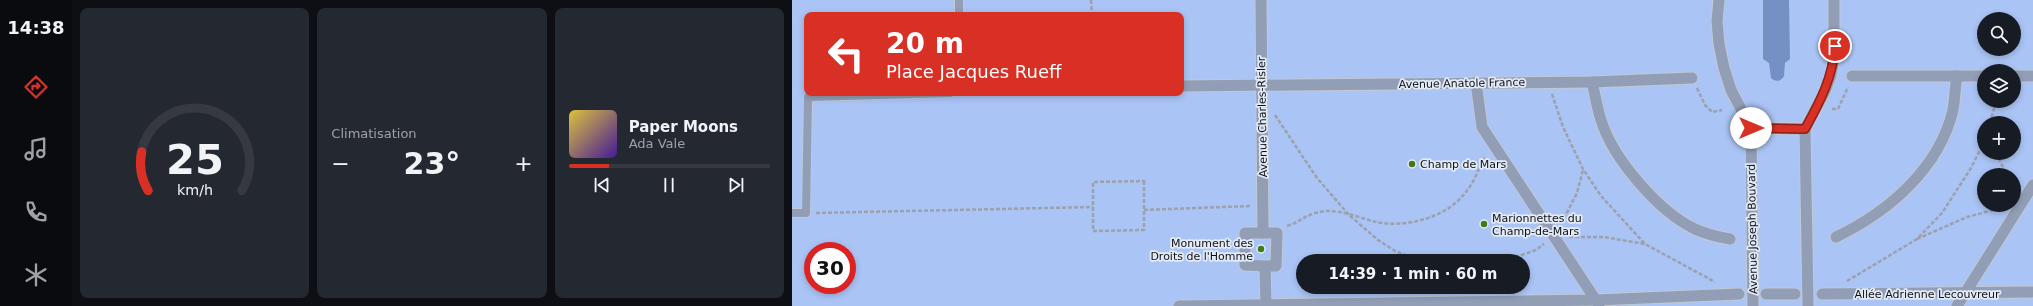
<!DOCTYPE html>
<html lang="fr">
<meta charset="utf-8">
<style>
body{margin:0;font-family:"DejaVu Sans",sans-serif;background:#242831;color:#f1f3f6;height:100vh;display:flex;flex-direction:column;font-size:15px;white-space:nowrap}
*{box-sizing:border-box;margin:0}
p{font-size:13px;color:#9ea1a6}
.icon{flex:none;width:22px;height:22px;fill:none;stroke:currentColor;stroke-width:2;stroke-linecap:round;stroke-linejoin:round}
.map{position:relative;flex:1;overflow:hidden}
.sheet{display:flex;flex-direction:column;gap:8px;padding:8px;background:#0d0f14;width:720px}
.sheet>*{flex:none}
.top-card{position:absolute;left:12px;top:12px;width:380px;height:84px;border-radius:8px;box-shadow:0 2px 6px #0003;background:#d93025;color:#fff;overflow:hidden}
.fabs{position:absolute;left:1185px;top:12px;display:grid;gap:8px}
.fabs a{display:grid;place-items:center;width:44px;height:44px;border-radius:50%;background:#171b24;box-shadow:0 2px 6px #0003;font-size:20px}
.speed{position:absolute;left:12px;top:242px;display:flex;gap:8px;font-size:20px;font-weight:700;text-align:center}
.speed>*{display:grid;place-content:center;width:52px;height:52px;border-radius:50%;background:#171b24;box-shadow:0 2px 6px #0003;line-height:1}
.speed .limit{border:6px solid #d22;background:#fff;color:#111}
.pin{position:absolute;display:grid;place-items:center;width:34px;height:34px;color:#fff;margin:-17px;border:2px solid #fff;border-radius:50%;box-shadow:0 1px 4px #0007}
.me{position:absolute;width:44px;margin:-22px;rotate:90deg;stroke-linejoin:round;filter:drop-shadow(0 0 3px #0008)}
.turn{display:flex;align-items:center;gap:14px;height:84px;padding:0 16px;font-size:18px}
.turn .icon{width:52px;height:52px;stroke-width:2.5}
.turn b{display:block;font-size:28px;line-height:34px}
.big{font-size:30px;font-weight:700;line-height:1.1}
.sheet .tile{flex:1;display:flex;flex-direction:column;justify-content:center;gap:6px;min-width:0;padding:0 14px;border-radius:8px;background:#242831}
.sheet .dial{align-items:center;gap:0}
.dial svg{height:104px;overflow:visible;fill:none;stroke:#363941;stroke-width:7;stroke-linecap:round;text-anchor:middle}
.dial text{fill:#f1f3f6;stroke:none}
.song{display:flex;align-items:center;gap:12px}
.cover{width:48px;height:48px;border-radius:6px;background:linear-gradient(135deg,hsl(50 70% 55%),hsl(260 70% 35%))}
.played{height:4px;border-radius:2px;background:linear-gradient(90deg,#d93025 20%,#363941 20%)}
.keys{display:flex;justify-content:space-around;direction:ltr}
.heat{display:flex;justify-content:space-between;align-items:center;font-size:22px;direction:ltr}
.sheet .tiles{flex:1;display:grid;gap:8px;grid-template-columns:repeat(3,1fr)}
.trip{position:absolute;left:504px;top:254px;width:234px;height:40px;border-radius:20px;background:#171b24;box-shadow:0 2px 6px #0003;font-weight:700;line-height:40px;text-align:center}
main{display:flex;flex:1;min-height:0}
.tabs{display:flex;flex-direction:column;width:72px;justify-content:space-around;align-items:center;background:#090b0e;color:#9ea1a6}
.tabs .icon{width:28px;height:28px}
.tabs .active{color:#d93025}
.tabs b{font-size:18px;color:#f1f3f6}
.map>svg:first-child{display:block}
.green{fill:#aac4f5;fill-rule:evenodd}
.water{fill:#7590c5}
.lines{fill:none;stroke-linecap:round;stroke-linejoin:round}
.service-casing{stroke:#c2c8d4;stroke-width:10}
.pedestrian-casing{stroke:#c2c8d4;stroke-width:13}
.minor-casing{stroke:#c2c8d4;stroke-width:13}
.path{stroke:#9ca1ac;stroke-width:2.5;stroke-dasharray:4 2;stroke-linecap:butt}
.service{stroke:#919eb6;stroke-width:8}
.pedestrian{stroke:#919eb6;stroke-width:11}
.minor{stroke:#919eb6;stroke-width:11}
.route-casing{stroke:#8d1f18;stroke-width:10}
.route{stroke:#d93025;stroke-width:7}
.poi-dot{fill:#3f7a12;stroke:#e4ebf8;stroke-width:1.5}
.labels{text-anchor:middle;stroke-width:3.5;stroke-linejoin:round;paint-order:stroke}
.street-label{font-size:11px;fill:#0f1116;stroke:#e4ebf8}
.poi-label{font-size:11px;fill:#0f1116;stroke:#e4ebf8;text-anchor:start}
</style>
<main>
<nav class="tabs">
<b>14:38</b>
<svg class="icon active" aria-label="directions" viewBox="0 0 24 24"><path d="M12 3l9 9-9 9-9-9zM9 14v-3h6M13 9l2 2-2 2"/></svg>
<svg class="icon" aria-label="music" viewBox="0 0 24 24"><path d="M9 18V5l10-2v13"/><circle cx="6" cy="18" r="3"/><circle cx="16" cy="16" r="3"/></svg>
<svg class="icon" aria-label="phone" viewBox="0 0 24 24"><path d="M5 4h4l2 5-3 2q2 4 5 5l2-3 5 2v4C11 20 4 13 5 4z"/></svg>
<svg class="icon" aria-label="climate" viewBox="0 0 24 24"><path d="M12 3v18M4 7l16 10M4 17L20 7"/></svg>
</nav>
<section class="sheet">
<div class="tiles">
<div class="tile dial"><svg viewBox="0 0 100 80">
<path d="M14 69A42 42 0 1 1 86 69"/>
<path d="M14 69A42 42 0 0 1 9 39" stroke="#d93025"/>
<text x="50" y="56" font-size="32" font-weight="700">25</text>
<text x="50" y="72" font-size="11">km/h</text>
</svg></div>
<div class="tile"><p>Climatisation</p>
<div class="heat"><a>−</a><b class="big">23°</b><a>+</a></div>
</div>
<div class="tile">
<div class="song"><i class="cover"></i><div><b>Paper Moons</b><p>Ada Vale</p></div></div>
<div class="played"></div>
<div class="keys"><svg class="icon" aria-label="previous" viewBox="0 0 24 24"><path d="M18 5L8 12l10 7zM5 5v14"/></svg><svg class="icon" aria-label="pause" viewBox="0 0 24 24"><path d="M8 5v14M16 5v14"/></svg><svg class="icon" aria-label="next" viewBox="0 0 24 24"><path d="M6 5l10 7-10 7zM19 5v14"/></svg></div>
</div>
</div>
</section>
<div class="map">
<svg width="1241" height="306" viewBox="0 0 1241 306">
<rect width="100%" height="100%" fill="#e4ebf8"/>
<!-- green -->
<path class="green" d="M 0,0 L 1241,0 L 1241,306 L 0,306 ZM 15,15 L 389,15 L 389,93 L 15,93 ZM 1192,19 L 1222,19 L 1222,49 L 1192,49 ZM 1192,71 L 1222,71 L 1222,101 L 1192,101 ZM 1192,123 L 1222,123 L 1222,153 L 1192,153 ZM 1192,175 L 1222,175 L 1222,205 L 1192,205 ZM 21,251 L 55,251 L 55,285 L 21,285 ZM 511,261 L 731,261 L 731,287 L 511,287 Z"/>
<!-- water -->
<path class="water" d="M 971,0 L 997,0 L 998,59 L 993,63 L 992,76 C 989,82 983,82 979,78 L 977,63 L 971,59 Z"/>
<g class="lines">
<!-- service casing -->
<g class="service-casing">
<g id="service">
<polyline points="167,0 167,15"/>
<polyline points="0,213 14,213 16,97 159,93"/>
</g>
</g>
<!-- pedestrian casing -->
<g class="pedestrian-casing">
<g id="pedestrian">
<polyline points="469,0 471,233"/>
<polyline points="1060,76 1192,76"/>
<polyline points="1222,76 1241,76"/>
<polyline points="684,82 690,127 807,305"/>
<path d="M 800,82 C 803,94 805,108 809,120 C 821,159 867,212 903,229 C 914,234 926,237 938,239"/>
<polyline points="389,86 800,82 900,78"/>
<path d="M 1044,237 C 1096,212 1147,169 1161,110 C 1163,99 1163,87 1165,76"/>
<polyline points="473,266 453,265 453,233 485,233 484,266 473,266 474,306"/>
<polyline points="974,294 1003,294"/>
<polyline points="1030,294 1241,292"/>
<polyline points="387,306 804,300 947,294"/>
<polyline points="1165,306 1241,185"/>
</g>
</g>
<!-- minor casing -->
<g class="minor-casing">
<g id="minor">
<polyline points="927,0 925,21 927,44 932,68 939,90 959,128 961,306"/>
<polyline points="959,128 1013,129"/>
<polyline points="1016,306 1013,129 1033,91 1039,75 1042,57 1042,0"/>
</g>
</g>
<!-- path -->
<g class="path">
<polyline points="299,0 300,15"/>
<polyline points="905,88 913,105 920,112 930,110"/>
<polyline points="760,94 771,127 791,169 809,196 853,244 923,282"/>
<polyline points="1040,109 1046,109 1056,87"/>
<polyline points="483,115 525,178 557,215 586,240 603,251 629,261"/>
<polyline points="1198,123 1204,101"/>
<polyline points="1204,153 1215,175"/>
<polygon points="352,181 352,230 301,231 301,182"/>
<polyline points="352,210 458,206"/>
<polyline points="24,213 301,207"/>
<polyline points="769,224 785,193 791,170"/>
<path d="M 495,226 C 509,222 516,212 534,211 C 550,210 568,218 584,222 C 614,228 654,218 673,193 C 682,183 687,168 693,156"/>
<polyline points="777,237 812,237 853,244"/>
<polyline points="1125,239 1175,217 1213,207"/>
<polyline points="712,261 744,250 752,244"/>
<polyline points="1055,281 1125,239 1150,213 1179,168 1192,142"/>
</g>
<!-- service -->
<use href="#service" class="service"/>
<!-- pedestrian -->
<use href="#pedestrian" class="pedestrian"/>
<!-- minor -->
<use href="#minor" class="minor"/>
</g>
<g class="lines">
<!-- route casing -->
<g class="route-casing">
<path id="route" d="M 959,128 L 1013,129 C 1028,102 1041,77 1043,46"/>
</g>
<!-- route -->
<use href="#route" class="route"/>
</g>
<!-- markers -->
<g class="poi-dot">
<circle cx="620" cy="164" r="4"/>
<circle cx="692" cy="224" r="4"/>
<circle cx="469" cy="249" r="4"/>
</g>
<g class="labels">
<!-- street labels -->
<g class="street-label">
<text transform="translate(670 83) rotate(-1)" y="4">Avenue Anatole France</text>
<text transform="translate(470 117) rotate(-91)" y="4">Avenue Charles-Risler</text>
<text transform="translate(960 229) rotate(-91)" y="4">Avenue Joseph Bouvard</text>
<text x="1135" y="298">Allée Adrienne Lecouvreur</text>
</g>
<!-- poi labels -->
<g class="poi-label">
<text x="628" y="168">Champ de Mars</text>
<text x="700" y="222">Marionnettes du<tspan x="700" dy="13">Champ-de-Mars</tspan></text>
<text x="461" y="247" text-anchor="end">Monument des<tspan x="461" dy="13">Droits de l'Homme</tspan></text>
</g>
</g>
</svg>
<div class="fabs">
<a><svg class="icon" aria-label="search" viewBox="0 0 24 24"><circle cx="10" cy="10" r="6"/><path d="M15 15l6 6"/></svg></a>
<a><svg class="icon" aria-label="layers" viewBox="0 0 24 24"><path d="M12 4l9 5-9 5-9-5zM3 14l9 5 9-5"/></svg></a>
<a>+</a>
<a>−</a>
</div>
<div class="speed"><div class="limit">30</div></div>
<div class="pin" style="left:1043px;top:46px;background:#d93025"><svg class="icon" aria-label="arrive" viewBox="0 0 24 24"><path d="M6 21V4h12l-3 4 3 4H6"/></svg></div>
<svg class="me" style="left:959px;top:128px" viewBox="-20 -20 40 40"><circle r="19" fill="#fff"/><path d="M0-13L10 11 0 6-10 11z" fill="#d93025"/></svg>
<div class="trip">14:39 · 1 min · 60 m</div>
<div class="top-card">
<div class="turn"><svg class="icon" aria-label="left" viewBox="0 0 24 24"><path d="M17 20v-9H6M10 6l-5 5 5 5"/></svg><div><b>20 m</b>Place Jacques Rueff</div></div>
</div>
</div>
</main>
